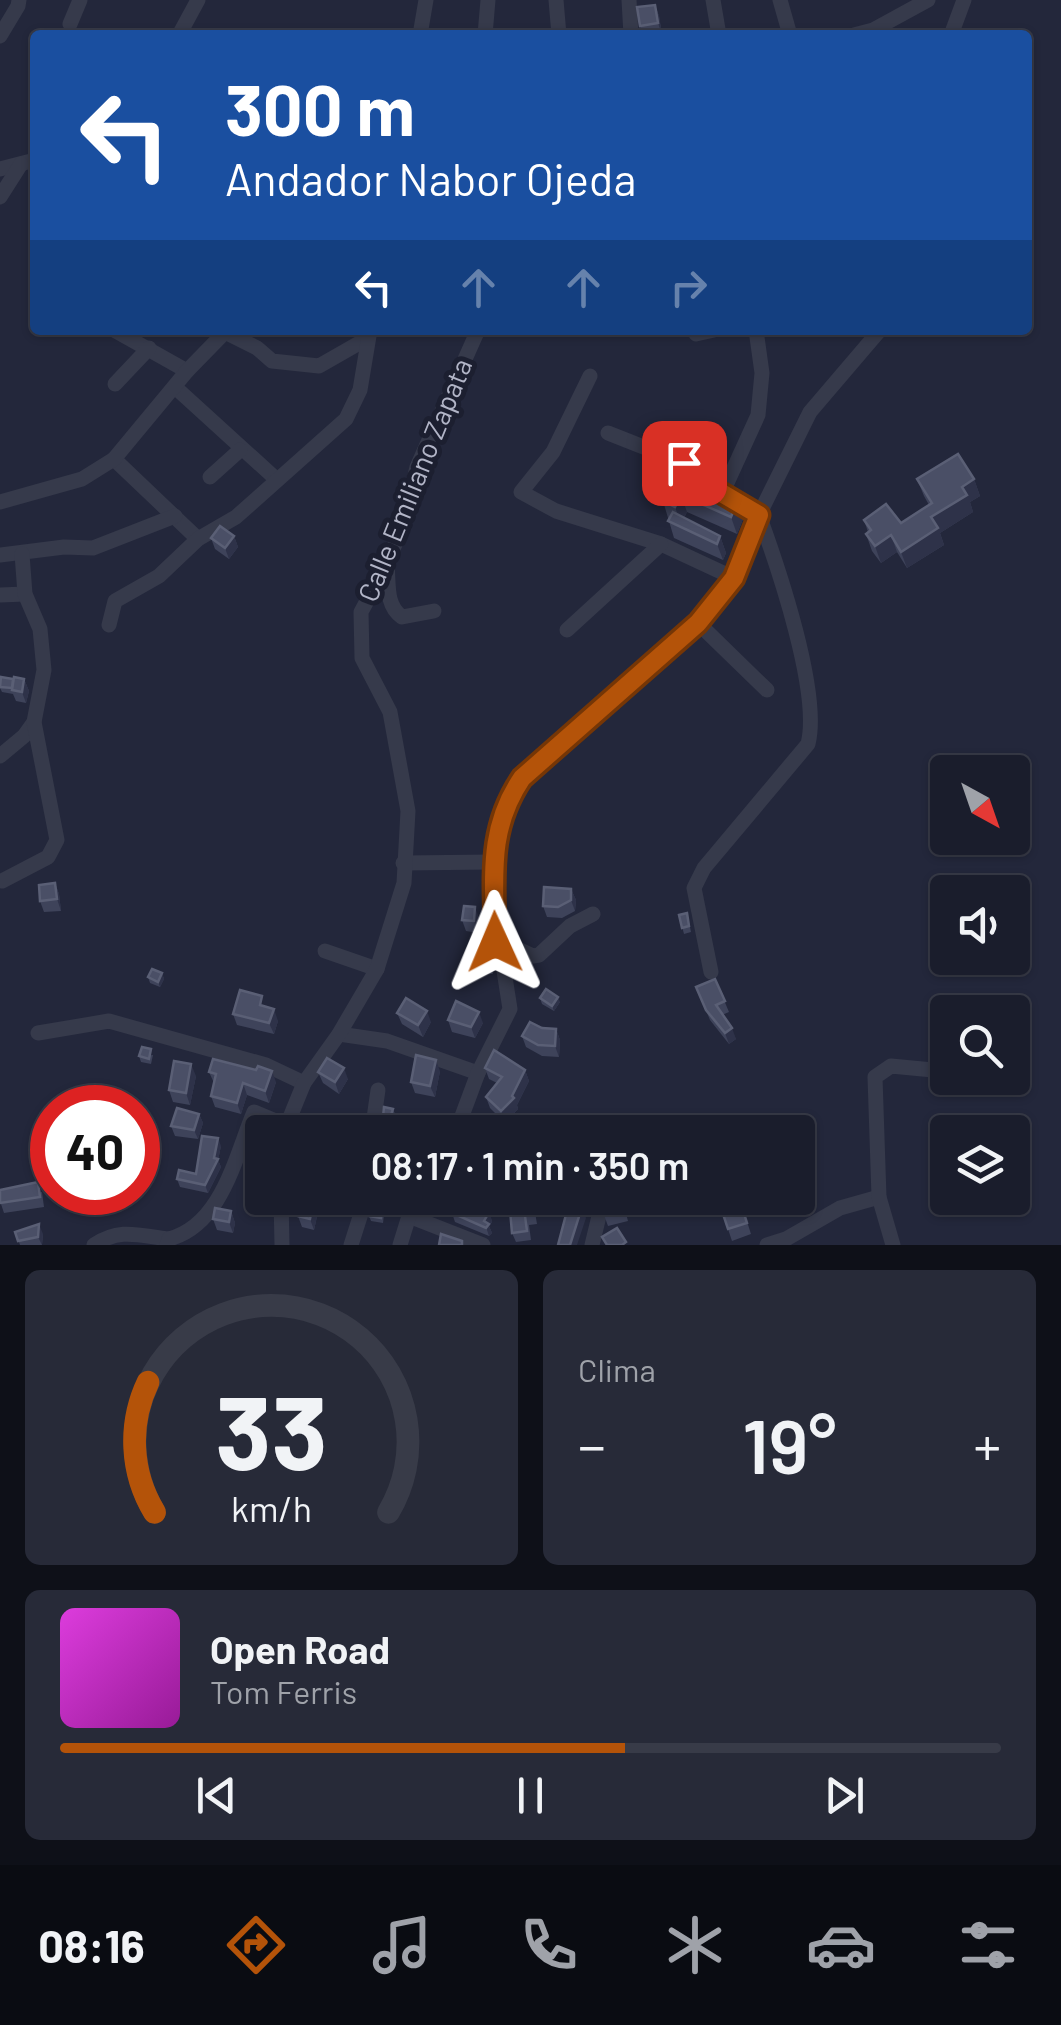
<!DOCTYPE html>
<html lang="es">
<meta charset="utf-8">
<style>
body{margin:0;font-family:Barlow,sans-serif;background:#272a38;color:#f1f3f6;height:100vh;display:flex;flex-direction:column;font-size:38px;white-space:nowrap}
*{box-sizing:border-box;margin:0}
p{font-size:32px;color:#9fa2a9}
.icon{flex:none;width:55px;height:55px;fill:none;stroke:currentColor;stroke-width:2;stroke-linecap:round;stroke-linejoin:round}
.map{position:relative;height:1245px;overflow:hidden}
.side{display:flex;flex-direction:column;gap:25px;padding:25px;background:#0e1018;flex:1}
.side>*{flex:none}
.hud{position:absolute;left:30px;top:30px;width:1002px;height:305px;border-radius:10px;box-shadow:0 2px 8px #0004,0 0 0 2px #383b48;background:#1a4fa0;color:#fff;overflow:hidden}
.needle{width:65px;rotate:140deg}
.fabs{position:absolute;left:930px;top:755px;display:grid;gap:20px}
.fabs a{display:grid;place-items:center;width:100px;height:100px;border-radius:10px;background:#1a1d2c;box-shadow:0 2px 8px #0004,0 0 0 2px #383b48;font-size:50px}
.speed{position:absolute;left:30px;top:1085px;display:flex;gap:20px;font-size:50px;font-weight:700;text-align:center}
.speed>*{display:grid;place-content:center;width:130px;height:130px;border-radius:50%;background:#1a1d2c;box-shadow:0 2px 8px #0004,0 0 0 2px #383b48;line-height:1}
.speed .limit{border:15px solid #d22;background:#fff;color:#111}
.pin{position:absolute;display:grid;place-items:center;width:85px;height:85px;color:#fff;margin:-42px;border-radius:20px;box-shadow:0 5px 15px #0006}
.me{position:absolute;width:110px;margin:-55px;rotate:359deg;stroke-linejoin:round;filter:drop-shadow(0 0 8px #0008)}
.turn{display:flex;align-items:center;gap:35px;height:210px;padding:0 30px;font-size:45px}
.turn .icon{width:130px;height:130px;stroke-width:2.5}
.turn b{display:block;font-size:70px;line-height:85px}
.lanes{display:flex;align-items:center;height:95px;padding:0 30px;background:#0003;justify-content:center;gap:50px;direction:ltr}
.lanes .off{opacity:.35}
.big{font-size:75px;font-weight:600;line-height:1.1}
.side .tile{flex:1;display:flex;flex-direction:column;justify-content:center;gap:15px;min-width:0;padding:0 35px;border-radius:15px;background:#272a38}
.side .dial{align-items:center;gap:0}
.dial svg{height:260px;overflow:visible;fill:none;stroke:#383b48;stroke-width:7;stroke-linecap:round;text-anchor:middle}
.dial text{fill:#f1f3f6;stroke:none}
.song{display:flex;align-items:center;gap:30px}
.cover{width:120px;height:120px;border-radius:15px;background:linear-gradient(135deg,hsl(300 70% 55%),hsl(300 70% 35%))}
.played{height:10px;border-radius:5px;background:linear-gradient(90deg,#b45309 60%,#383b48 60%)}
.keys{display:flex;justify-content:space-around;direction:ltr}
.heat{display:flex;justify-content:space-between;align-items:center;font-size:55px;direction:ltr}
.side .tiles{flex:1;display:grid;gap:25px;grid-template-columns:1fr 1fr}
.tile:last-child{grid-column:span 2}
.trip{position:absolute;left:245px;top:1115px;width:570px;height:100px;border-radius:10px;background:#1a1d2c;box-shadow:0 2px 8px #0004,0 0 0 2px #383b48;font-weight:600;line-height:100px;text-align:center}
.tab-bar{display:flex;height:160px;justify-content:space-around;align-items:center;background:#0a0c12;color:#9fa2a9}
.tab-bar .icon{width:70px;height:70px}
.tab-bar .on{color:#b45309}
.tab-bar b{font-size:45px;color:#f1f3f6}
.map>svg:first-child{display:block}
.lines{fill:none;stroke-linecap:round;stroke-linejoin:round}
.minor{stroke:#363a4b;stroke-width:15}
.wall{fill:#3e435a}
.shaded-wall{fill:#2e3249}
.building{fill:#4a4f66;stroke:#5a5f75;stroke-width:2.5}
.route-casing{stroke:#753606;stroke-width:25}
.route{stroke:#b45309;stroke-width:18}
.labels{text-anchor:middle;stroke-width:10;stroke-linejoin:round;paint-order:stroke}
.street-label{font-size:28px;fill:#b2b5c7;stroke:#1c1f30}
</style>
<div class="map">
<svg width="1061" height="1245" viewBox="0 0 1061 1245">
<rect width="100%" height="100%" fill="#23273b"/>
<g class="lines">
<!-- minor -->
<g class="minor">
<polyline points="556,0 559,35"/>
<polyline points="629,0 631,35"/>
<polyline points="713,0 719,35"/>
<polyline points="780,0 790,35"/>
<polyline points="70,24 80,0"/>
<polyline points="179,35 198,0"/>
<polyline points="420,35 426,0"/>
<polyline points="485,35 488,0"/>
<polyline points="854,35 873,30 928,0"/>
<polyline points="951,35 964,0"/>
<polyline points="0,36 18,6 19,0"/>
<polyline points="0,169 35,160"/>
<polyline points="0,197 21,164"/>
<polyline points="114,330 187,371"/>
<polyline points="225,332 257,348 272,361 319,366 368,338"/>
<polyline points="696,334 714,330"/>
<polyline points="590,376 553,452 521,492 556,511 661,544 734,578"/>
<polyline points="115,384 149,348"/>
<polyline points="176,388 276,479"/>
<path d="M 608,433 L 684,463 L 696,478 L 759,515 C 778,567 821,693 808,744 L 704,868 L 694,888 L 711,972"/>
<polyline points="114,459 198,539"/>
<polyline points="210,477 240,450"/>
<polyline points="722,494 758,415 762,373 756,330"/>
<polyline points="0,502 82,479 114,459 187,371 227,330"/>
<polyline points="0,555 64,547 93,548 175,516"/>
<path d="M 387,564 C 389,583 385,605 402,617 L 434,611"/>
<polyline points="0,595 25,594"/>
<polyline points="698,623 767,690"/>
<polyline points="109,625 115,601 159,576 198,539 236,517 346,419 360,390 370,330"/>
<polyline points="567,630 661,544"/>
<polyline points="0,756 24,736 34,722"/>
<polyline points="403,863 492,862"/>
<polyline points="2,881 48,857 57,840 34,722 44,670 40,629 25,594 22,554"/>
<polyline points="325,951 377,969"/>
<polyline points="502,958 518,949 533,956 539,955 570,926 593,914"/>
<polyline points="38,1033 109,1021 266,1065 304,1083"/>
<polyline points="339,1034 387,1041 478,1073"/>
<polyline points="284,1132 304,1083 339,1034 377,969 404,883 408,811 390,712 362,658 361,612 387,564 404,522 417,467 478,330"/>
<polyline points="372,1132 378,1090"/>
<polyline points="456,1132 478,1073 510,1009 502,958 495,943 492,862 505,802 522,777 698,623 734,578 759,515 810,412 880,330"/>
<polyline points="281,1198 282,1245"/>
<polyline points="309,1198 362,1210"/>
<polyline points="409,1216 483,1245"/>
<path d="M 94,1245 C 121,1227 140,1236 169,1239"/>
<path d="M 167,1245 L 169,1239 C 222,1225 235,1157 254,1112 L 285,1125"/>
<polyline points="351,1245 366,1198"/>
<polyline points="400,1245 409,1216 419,1198"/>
<polyline points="592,1245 599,1216"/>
<polyline points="767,1245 786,1239 840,1208 879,1197"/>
<polyline points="893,1245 879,1197 875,1077 891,1066 933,1070"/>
</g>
</g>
<!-- wall -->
<g class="wall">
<polygon points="655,5 659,16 662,35 643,35 640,26"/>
<polygon points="691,475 693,481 743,519 737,534 687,512 684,518 720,536 726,553 723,560 674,538 663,501"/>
<polygon points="917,479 974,479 980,496 970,502 973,512 940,533 944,545 907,568 897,552 881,563 872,551 866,534 868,532 864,520 901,523 929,505 924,496"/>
<polygon points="234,536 238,547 229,559 215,549 211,538"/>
<polygon points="1,677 24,679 29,691 26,703 16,701 13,694 2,692 0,688"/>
<polygon points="55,883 59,894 61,911 44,912 40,901"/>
<polygon points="571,889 576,900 575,911 562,918 547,917 543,906"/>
<polygon points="687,913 691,932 684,934 679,915"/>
<polygon points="479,918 478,933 466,931 462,920"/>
<polygon points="491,960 493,974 477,974 473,963"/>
<polygon points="162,973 164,979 160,987 150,983 148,977"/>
<polygon points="715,979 729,1012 722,1015 736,1039 729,1044 710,1020 696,987"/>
<polygon points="540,998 560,1002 554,1011 542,1004"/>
<polygon points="266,1007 278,1021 274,1034 237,1025 233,1014"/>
<polygon points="397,1013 431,1022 423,1037 402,1024"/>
<polygon points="448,1020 483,1023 475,1038 452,1032"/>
<polygon points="556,1029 560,1040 559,1057 542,1056 526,1047 522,1036"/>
<polygon points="153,1055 151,1064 141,1062 139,1056"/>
<polygon points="948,1057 948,1078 956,1078 956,1080 941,1080 937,1069"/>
<polygon points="485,1068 525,1070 529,1081 517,1105 518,1109 505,1123 490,1108 486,1097 497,1083 489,1079"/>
<polygon points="440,1071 435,1097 415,1093 411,1082"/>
<polygon points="209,1072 276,1082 269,1103 247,1095 241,1114 215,1107 211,1096 214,1083"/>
<polygon points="318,1072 348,1079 339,1094 323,1083"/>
<polygon points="196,1076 190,1105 173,1102 169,1090"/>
<polygon points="393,1109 395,1114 392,1123 385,1122 383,1116"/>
<polygon points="199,1114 203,1123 198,1139 175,1136 171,1126"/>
<polygon points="221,1146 218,1160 221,1167 208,1193 180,1187 177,1179 196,1174"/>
<polygon points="42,1192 44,1207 4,1213 0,1201"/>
<polygon points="422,1198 440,1198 441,1201 435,1213 426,1208"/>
<polygon points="507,1198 525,1198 526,1204 535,1212 537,1224 529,1225 531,1240 516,1242 512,1233 509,1199"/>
<polygon points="603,1198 622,1198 628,1221 608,1226 604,1215 606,1204"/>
<polygon points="748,1198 748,1206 742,1206 751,1234 732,1241 721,1208"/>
<polygon points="766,1198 788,1198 790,1208 771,1212"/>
<polygon points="314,1200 318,1212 314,1230 302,1227 298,1216"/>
<polygon points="487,1202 492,1222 489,1226 492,1233 489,1236 455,1222 452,1213 470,1212"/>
<polygon points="231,1211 235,1223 233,1233 217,1230 213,1219"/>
<polygon points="384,1215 383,1223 371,1221 369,1216"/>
<polygon points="15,1232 43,1234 42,1245 20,1245"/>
</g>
<!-- shaded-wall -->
<g class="shaded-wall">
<polygon points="655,5 659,16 662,35 658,23"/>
<polygon points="974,479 980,496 970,502 973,512 940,533 944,545 907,568 901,552 931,517 962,487"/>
<polygon points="681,495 687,512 681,524 675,507"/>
<polygon points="737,502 743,519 737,534 731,517"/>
<polygon points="891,535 897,552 881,563 875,546"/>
<polygon points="234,536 238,547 229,559 225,548"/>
<polygon points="720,536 726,553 723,560 717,544"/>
<polygon points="24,679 29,691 26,703 22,692"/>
<polygon points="55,883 59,894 61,911 57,899"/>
<polygon points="571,889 576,900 575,911 571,900"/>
<polygon points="475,907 479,918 478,933 474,921"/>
<polygon points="162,973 164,979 160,987 158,982"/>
<polygon points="558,997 560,1002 554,1011 552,1006"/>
<polygon points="274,1009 278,1021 274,1034 269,1023"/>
<polygon points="427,1011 431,1022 423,1037 418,1025"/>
<polygon points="479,1012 483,1023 475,1038 471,1027"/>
<polygon points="732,1028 736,1039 729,1044 725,1033"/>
<polygon points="556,1029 560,1040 559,1057 555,1046"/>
<polygon points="436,1060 440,1071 435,1097 430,1086"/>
<polygon points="191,1064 196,1076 190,1105 186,1093"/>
<polygon points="344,1068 348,1079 339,1094 335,1082"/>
<polygon points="525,1070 529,1081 517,1105 518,1109 505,1123 501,1111 512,1096"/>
<polygon points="272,1071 276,1082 269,1103 265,1091"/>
<polygon points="243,1083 247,1095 241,1114 237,1103"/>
<polygon points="199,1114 203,1123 198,1139 194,1130"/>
<polygon points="218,1138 221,1146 218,1160 221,1167 208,1193 205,1185 214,1158"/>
<polygon points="433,1198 440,1198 441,1201 435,1213 431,1201"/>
<polygon points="314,1200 318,1212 314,1230 310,1219"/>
<polygon points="487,1202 492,1222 489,1226 492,1233 489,1236 484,1221 483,1210"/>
<polygon points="582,1207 586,1218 577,1245 570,1245"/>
<polygon points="231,1211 235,1223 233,1233 229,1222"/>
<polygon points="39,1224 43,1234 42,1245 38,1237"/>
</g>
<!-- building -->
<g class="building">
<polygon points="655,5 658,23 640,26 637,7"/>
<polygon points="958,454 974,479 962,487 967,495 931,517 938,528 901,552 891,535 875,546 866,534 871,530 864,520 886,504 901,523 932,503 917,479"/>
<polygon points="678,464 691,475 689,479 737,502 731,517 681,495 675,507 663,501"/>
<polygon points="673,512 720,536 717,544 668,521"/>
<polygon points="220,526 234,536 225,548 211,538"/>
<polygon points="1,677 13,679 12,688 0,687"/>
<polygon points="14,677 24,679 22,692 12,690"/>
<polygon points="55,883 57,899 40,901 39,885"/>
<polygon points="544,887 571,889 571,900 558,907 543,906"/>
<polygon points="464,906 475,907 474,921 462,920"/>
<polygon points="687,913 689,926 682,928 679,915"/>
<polygon points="473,949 487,949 489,963 473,963"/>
<polygon points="152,969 162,973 158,982 148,977"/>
<polygon points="715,979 725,1001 716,1005 732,1028 725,1033 706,1010 696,987"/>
<polygon points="546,989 558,997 552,1006 540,998"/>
<polygon points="240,990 262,996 260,1005 274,1009 269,1023 233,1014"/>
<polygon points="406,998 427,1011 418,1025 397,1013"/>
<polygon points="456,1001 479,1012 471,1027 448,1020"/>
<polygon points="530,1022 542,1028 556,1029 555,1046 538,1045 522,1036"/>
<polygon points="142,1047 151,1049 149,1059 139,1056"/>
<polygon points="494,1050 525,1070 512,1096 514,1098 501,1111 486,1097 502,1077 485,1068"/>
<polygon points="416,1055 436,1060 430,1086 411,1082"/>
<polygon points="948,1057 948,1068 937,1069 940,1058"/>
<polygon points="327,1058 344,1068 335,1082 318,1072"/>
<polygon points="213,1059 256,1070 258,1066 272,1071 265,1091 243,1083 237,1103 211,1096 216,1074 209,1072"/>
<polygon points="174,1061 191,1064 186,1093 169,1090"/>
<polygon points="384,1107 393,1109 390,1118 383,1116"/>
<polygon points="177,1108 199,1114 194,1130 171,1126"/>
<polygon points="202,1136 218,1138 214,1158 218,1159 205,1185 177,1179 179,1170 196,1174"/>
<polygon points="38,1182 40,1197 0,1203 0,1190"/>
<polygon points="302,1198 314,1200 310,1219 298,1216"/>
<polygon points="479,1198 487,1202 483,1210 488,1214 484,1221 489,1224 486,1228 452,1213 458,1204 470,1212"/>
<polygon points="509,1198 523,1198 524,1204 532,1203 533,1214 525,1216 527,1231 512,1233"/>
<polygon points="603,1198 621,1198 624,1210 604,1215 606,1202"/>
<polygon points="740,1201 747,1223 728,1229 721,1208"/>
<polygon points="569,1203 582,1207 570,1245 558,1245"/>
<polygon points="371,1207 382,1209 381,1218 369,1216"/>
<polygon points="215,1208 231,1211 229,1222 213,1219"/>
<polygon points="39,1224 38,1237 18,1241 15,1232"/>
<polygon points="617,1228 626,1242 622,1245 607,1245 602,1237"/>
<polygon points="441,1234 462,1241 462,1245 439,1245"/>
</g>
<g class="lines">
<!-- route casing -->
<g class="route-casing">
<path id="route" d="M 495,942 C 495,881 486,831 522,778 L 698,623 L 734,578 L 759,515 L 696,478 L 684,463"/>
</g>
<!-- route -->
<use href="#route" class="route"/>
</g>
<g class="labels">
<!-- street labels -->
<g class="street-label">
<text transform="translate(415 480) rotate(-68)" y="10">Calle Emiliano Zapata</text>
</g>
</g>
</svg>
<div class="fabs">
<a><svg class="needle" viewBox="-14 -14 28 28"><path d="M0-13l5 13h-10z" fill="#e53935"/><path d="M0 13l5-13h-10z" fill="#9fa2a9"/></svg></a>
<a><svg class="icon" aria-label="sound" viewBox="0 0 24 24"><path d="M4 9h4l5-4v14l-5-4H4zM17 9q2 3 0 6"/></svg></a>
<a><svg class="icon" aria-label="search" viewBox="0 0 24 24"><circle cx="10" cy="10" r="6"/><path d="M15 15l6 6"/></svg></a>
<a><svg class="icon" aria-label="layers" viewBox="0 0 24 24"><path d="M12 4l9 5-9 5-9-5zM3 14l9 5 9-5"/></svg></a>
</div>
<div class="speed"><div class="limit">40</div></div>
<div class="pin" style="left:684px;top:463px;background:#d93025"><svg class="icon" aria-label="arrive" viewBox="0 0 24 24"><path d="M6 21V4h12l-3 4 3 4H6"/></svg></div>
<svg class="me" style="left:495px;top:942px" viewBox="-20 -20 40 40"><path d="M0-17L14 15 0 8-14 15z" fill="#b45309" stroke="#fff" stroke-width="4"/></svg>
<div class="trip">08:17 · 1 min · 350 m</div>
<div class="hud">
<div class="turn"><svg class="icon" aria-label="left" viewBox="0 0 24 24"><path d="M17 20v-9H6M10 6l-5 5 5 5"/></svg><div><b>300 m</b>Andador Nabor Ojeda</div></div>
<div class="lanes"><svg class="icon" aria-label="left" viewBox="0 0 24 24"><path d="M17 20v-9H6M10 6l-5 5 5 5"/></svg><svg class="icon off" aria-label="ahead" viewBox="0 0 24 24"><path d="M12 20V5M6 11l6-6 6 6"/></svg><svg class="icon off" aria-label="ahead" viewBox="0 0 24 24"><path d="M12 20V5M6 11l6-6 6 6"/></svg><svg class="icon off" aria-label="right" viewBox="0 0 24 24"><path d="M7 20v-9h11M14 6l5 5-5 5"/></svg></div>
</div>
</div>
<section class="side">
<div class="tiles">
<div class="tile dial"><svg viewBox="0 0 100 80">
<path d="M14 69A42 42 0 1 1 86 69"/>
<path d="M14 69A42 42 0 0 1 12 29" stroke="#b45309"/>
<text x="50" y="56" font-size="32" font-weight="700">33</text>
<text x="50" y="72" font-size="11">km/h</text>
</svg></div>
<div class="tile"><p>Clima</p>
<div class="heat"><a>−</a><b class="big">19°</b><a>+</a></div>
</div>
<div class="tile">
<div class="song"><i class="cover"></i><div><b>Open Road</b><p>Tom Ferris</p></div></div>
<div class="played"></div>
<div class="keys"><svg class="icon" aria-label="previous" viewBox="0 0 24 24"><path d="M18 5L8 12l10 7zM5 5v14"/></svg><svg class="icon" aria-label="pause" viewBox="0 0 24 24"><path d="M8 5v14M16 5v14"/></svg><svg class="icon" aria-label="next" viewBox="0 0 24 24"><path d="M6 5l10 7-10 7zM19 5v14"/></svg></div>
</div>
</div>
</section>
<nav class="tab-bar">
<b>08:16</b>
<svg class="icon on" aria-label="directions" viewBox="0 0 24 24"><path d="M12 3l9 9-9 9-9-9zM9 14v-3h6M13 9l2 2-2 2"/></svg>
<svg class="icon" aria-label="music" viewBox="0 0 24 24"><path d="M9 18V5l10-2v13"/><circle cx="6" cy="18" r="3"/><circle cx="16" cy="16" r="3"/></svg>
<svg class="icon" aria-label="phone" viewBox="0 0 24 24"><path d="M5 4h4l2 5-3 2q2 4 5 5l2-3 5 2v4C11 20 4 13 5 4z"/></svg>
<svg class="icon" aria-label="climate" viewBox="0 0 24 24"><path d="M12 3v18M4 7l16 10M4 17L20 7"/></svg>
<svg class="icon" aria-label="car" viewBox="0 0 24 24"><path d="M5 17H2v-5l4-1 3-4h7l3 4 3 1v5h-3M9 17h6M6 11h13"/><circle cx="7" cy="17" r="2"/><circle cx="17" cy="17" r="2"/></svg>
<svg class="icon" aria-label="filters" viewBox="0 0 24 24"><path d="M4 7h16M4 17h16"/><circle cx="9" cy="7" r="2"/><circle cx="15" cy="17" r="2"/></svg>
</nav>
